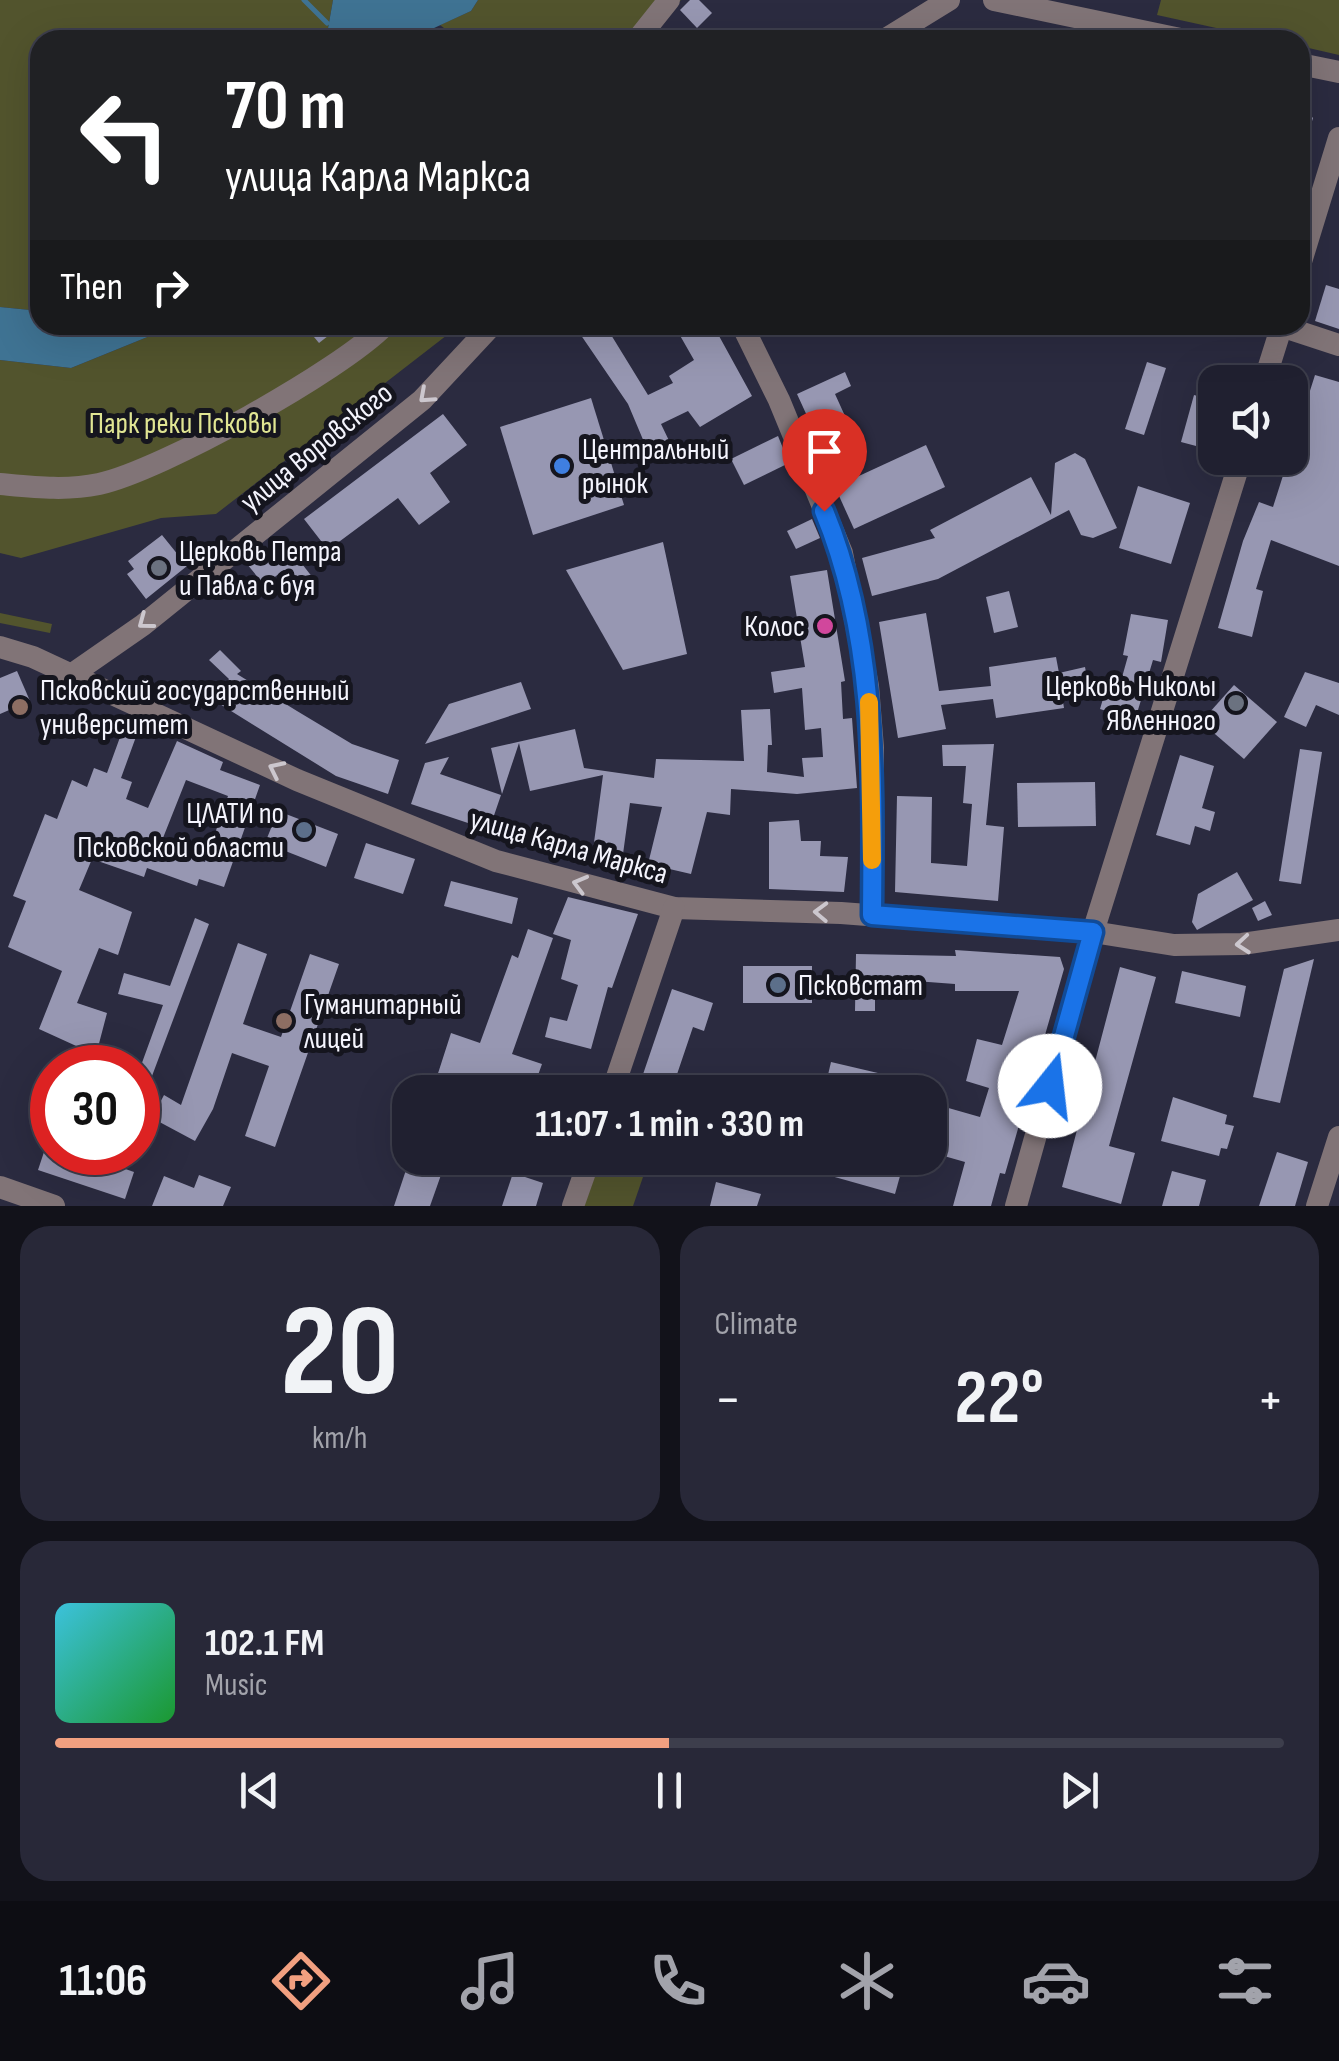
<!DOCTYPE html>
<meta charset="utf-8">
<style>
body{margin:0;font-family:"Sofia Sans Condensed",sans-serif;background:#282838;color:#f1f3f6;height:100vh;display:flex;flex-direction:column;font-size:38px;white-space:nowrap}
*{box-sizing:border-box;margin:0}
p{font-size:32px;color:#a2a3ab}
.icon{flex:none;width:55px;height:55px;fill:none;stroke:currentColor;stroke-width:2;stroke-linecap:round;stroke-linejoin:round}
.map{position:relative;height:1206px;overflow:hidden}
.details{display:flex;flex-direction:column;gap:20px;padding:20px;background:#12121a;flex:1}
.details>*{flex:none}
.banner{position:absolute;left:30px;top:30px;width:1280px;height:305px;border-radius:30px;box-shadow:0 10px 40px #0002,0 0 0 2px #3d3e4c;background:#202124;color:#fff;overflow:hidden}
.tools{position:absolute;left:1198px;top:365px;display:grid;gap:20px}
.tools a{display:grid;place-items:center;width:110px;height:110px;border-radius:20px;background:#202030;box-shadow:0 10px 40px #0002,0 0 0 2px #3d3e4c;font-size:50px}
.speed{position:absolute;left:30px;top:1045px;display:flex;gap:20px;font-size:50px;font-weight:700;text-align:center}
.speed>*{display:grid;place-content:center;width:130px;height:130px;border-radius:50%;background:#202030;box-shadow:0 10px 40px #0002,0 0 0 2px #3d3e4c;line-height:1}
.speed .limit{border:15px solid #d22;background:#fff;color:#111}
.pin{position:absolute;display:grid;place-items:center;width:85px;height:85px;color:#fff;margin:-102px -42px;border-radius:50% 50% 50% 0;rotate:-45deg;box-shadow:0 0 10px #0007}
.pin .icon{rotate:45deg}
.me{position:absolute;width:110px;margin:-55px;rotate:16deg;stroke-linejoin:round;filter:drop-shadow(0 0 8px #0008)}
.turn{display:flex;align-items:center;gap:35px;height:210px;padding:0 30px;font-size:45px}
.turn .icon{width:130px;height:130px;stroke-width:2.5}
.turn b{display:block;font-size:70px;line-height:85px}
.then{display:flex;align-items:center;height:95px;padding:0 30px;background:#0003;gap:20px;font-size:38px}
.big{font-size:75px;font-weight:700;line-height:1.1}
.details .tile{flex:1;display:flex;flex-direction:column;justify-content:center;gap:15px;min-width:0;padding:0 35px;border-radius:30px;background:#282838}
.details .dial{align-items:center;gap:0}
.dial b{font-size:130px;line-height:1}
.song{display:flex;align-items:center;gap:30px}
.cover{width:120px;height:120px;border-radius:15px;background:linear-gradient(135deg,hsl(190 70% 55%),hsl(130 70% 35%))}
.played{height:10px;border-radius:5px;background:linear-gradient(90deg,#f2a080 50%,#3d3e4c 50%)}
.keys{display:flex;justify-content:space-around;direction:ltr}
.heat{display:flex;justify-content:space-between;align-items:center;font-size:55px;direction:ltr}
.details .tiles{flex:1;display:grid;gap:20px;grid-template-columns:1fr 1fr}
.tile:last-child{grid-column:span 2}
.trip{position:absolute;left:392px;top:1075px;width:555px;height:100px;border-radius:30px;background:#202030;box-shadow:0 10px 40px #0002,0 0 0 2px #3d3e4c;font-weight:700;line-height:100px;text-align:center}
.tabs{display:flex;height:160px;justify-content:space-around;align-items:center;background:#0d0d13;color:#a2a3ab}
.tabs .icon{width:70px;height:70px}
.tabs .selected{color:#f2a080}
.tabs b{font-size:45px;color:#f1f3f6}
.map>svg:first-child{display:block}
.green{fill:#52542d}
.water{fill:#3f7393}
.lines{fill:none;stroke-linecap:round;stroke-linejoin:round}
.stream{stroke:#3f7393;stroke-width:5}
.building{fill:#9797b2;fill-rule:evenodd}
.minor{stroke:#817477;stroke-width:22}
.oneway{stroke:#ccc7ce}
.route-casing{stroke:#114b97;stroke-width:25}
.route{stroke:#1a73e8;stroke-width:18}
.slow{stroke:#f59e0b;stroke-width:18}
.shop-dot{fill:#3f7fe0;stroke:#15151e;stroke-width:4}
.worship-dot{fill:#6b7280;stroke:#15151e;stroke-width:4}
.hotel-dot{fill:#d1479c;stroke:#15151e;stroke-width:4}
.education-dot{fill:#8d6e63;stroke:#15151e;stroke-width:4}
.service-dot{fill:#5c6f8a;stroke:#15151e;stroke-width:4}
.labels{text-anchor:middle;stroke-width:10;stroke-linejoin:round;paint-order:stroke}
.park-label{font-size:30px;fill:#e0e593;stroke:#15151e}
.street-label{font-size:30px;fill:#f4f4fd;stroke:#15151e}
.poi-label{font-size:30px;fill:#f4f4fd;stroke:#15151e;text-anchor:start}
</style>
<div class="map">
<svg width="1339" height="1206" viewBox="0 0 1339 1206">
<rect width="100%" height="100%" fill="#2b2b40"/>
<!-- green -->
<g class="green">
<polygon points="0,0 333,0 326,40 40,40 40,311 0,307"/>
<polygon points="478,0 681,0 646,36 649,40 460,40 440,25 471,11"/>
<polygon points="1161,0 1339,0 1339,55 1300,46 1300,40 1271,40 1157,15"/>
<polygon points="177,325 460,325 216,514 161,518 21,558 0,553 0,360 71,368"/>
<polygon points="0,613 52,624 50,633 0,623"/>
<polygon points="601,1159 644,1174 633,1206 584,1206"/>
</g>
<!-- water -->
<g class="water">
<polygon points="333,0 478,0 471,11 408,40 326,40"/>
<polygon points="0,307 40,311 40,325 177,325 71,368 0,360"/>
</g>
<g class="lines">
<!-- stream -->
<polyline class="stream" points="304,0 327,23"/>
</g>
<!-- building -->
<g class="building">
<polygon points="690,0 699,0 712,13 697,28 680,10"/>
<polygon points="1300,105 1313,118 1303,151 1300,150"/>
<polygon points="1326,285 1339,289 1339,329 1315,321"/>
<polygon points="316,325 342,325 319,343 309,331"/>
<polygon points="574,325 605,325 648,395 673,383 669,376 694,360 674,325 713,325 752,396 700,427 688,411 661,424 674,451 652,461 628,404"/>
<polygon points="1147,362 1166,368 1144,435 1125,429"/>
<polygon points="845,372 851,386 835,394 845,416 814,431 797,394"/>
<polygon points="1315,375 1339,382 1339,566 1271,540 1256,589 1263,591 1252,637 1218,628 1243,541 1259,502 1273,507"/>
<polygon points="1194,395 1215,401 1215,451 1181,442"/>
<polygon points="591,398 624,505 533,535 500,427"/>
<polygon points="443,414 467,445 430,473 450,502 419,525 398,498 328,550 304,519"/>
<polygon points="778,436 789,463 744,485 731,459"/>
<polygon points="926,445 945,487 854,529 835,487"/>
<polygon points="1075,453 1085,459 1117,528 1093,538 1081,535 1069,510 938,579 872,596 862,558 935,538 930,530 1031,477 1051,515 1055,463"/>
<polygon points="1138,486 1190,503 1171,564 1119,548"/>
<polygon points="812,519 820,538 796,549 787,531"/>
<polygon points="162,535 187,566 146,599 127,574 134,569 128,561"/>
<polygon points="281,537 313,578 299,589 284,570 264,585 247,564"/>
<polygon points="663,542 687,654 623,670 566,570"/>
<polygon points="827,570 845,681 841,682 843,719 852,718 857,788 797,794 731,789 730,815 707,812 691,874 648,864 662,807 630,803 623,854 593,850 603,775 530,791 519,743 502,794 491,748 575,729 584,768 654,778 656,759 744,761 741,710 770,709 772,745 768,745 767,772 804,777 802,758 823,757 821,728 805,730 802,688 774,693 771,672 805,667 790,576"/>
<polygon points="1009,591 1018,627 994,633 986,597"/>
<polygon points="926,613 939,691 991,686 989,667 1056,657 1059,673 1085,667 1088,683 1061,689 1064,708 996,718 993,699 941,705 946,729 898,738 879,622"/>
<polygon points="1131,614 1168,620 1161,662 1153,660 1135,720 1100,709 1105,692 1117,695 1128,656 1123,655"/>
<polygon points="220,650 241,671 237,674 297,711 352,744 399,760 388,794 336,776 215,701 229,679 209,660"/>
<polygon points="17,671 30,701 0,714 0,678"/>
<polygon points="1305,672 1339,683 1339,715 1316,705 1306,727 1284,717"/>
<polygon points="521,682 531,709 425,744 449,704"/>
<polygon points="1234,685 1277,722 1244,759 1201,722"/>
<path d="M 123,729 L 137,734 L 121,778 L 132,782 L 126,799 L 148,808 L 177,741 L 223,762 L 220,770 L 260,785 L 224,887 L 199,879 L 197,886 L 147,868 L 144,877 L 92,859 L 79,890 L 132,912 L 118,955 L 99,948 L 77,1003 L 107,1013 L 96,1055 L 39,1029 L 62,971 L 8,947 L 26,901 L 13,896 L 45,814 L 57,819 L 72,780 L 87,787 L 94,768 L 107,773 ZM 186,780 L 228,796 L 205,862 L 159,848 Z"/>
<polygon points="994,744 986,825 1004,827 998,901 895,892 897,796 932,797 931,863 967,866 972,804 963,803 966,766 943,766 942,745"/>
<polygon points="1300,749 1322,752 1301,884 1279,881"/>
<polygon points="1180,755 1214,766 1202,808 1215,812 1210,831 1195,826 1190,845 1156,835"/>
<polygon points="449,757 440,774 501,795 489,830 411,804 425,763"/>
<polygon points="1095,782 1096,826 1018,827 1017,783"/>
<polygon points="278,811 338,834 326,867 265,843"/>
<polygon points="799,820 801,841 821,841 820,856 848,857 844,892 769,889 769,822"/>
<polygon points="366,843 415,859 403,894 354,878"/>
<polygon points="1237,872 1253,900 1197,930 1192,922 1198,894"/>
<polygon points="451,881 518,898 512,924 444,906"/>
<polygon points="568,897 638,914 612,988 608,987 591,1049 545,1037 550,1017 567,1021 578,985 561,979 571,940 553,934"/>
<polygon points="1265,901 1272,915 1258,921 1252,908"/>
<polygon points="195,918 209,924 152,1076 139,1071 163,1005 118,994 124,973 170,986"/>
<polygon points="528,929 553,938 512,1054 542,1064 532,1092 518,1092 475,1077 469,1092 432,1092 451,1033 480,1043 512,955 518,958"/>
<polygon points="238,943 267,954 243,1024 281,1037 310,954 339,964 275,1147 245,1136 269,1066 232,1053 213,1109 195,1141 152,1118 164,1095 181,1105"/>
<polygon points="955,950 1060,957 1064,969 1005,1174 1000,1173 991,1206 953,1206 965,1162 930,1152 930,1132 938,1105 980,1117 989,1088 966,1081 977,1039 1002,1045 1019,991 955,991 955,984 875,978 875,1011 855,1011 856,954 956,956"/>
<polygon points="1314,959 1280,1103 1253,1097 1284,969"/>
<rect x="743" y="966" width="69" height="37"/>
<polygon points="1120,967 1156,977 1109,1146 1135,1153 1121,1204 1062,1187"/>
<polygon points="1182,971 1246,986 1240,1017 1175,1003"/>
<polygon points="672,989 713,1003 704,1031 693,1027 671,1092 637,1092"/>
<polygon points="831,1062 912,1081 909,1092 824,1092"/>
<polygon points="1173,1097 1227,1115 1225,1124 1234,1126 1227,1149 1221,1148 1219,1156 1161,1141"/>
<polygon points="44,1152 77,1152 134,1172 125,1199 38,1170"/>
<polygon points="1277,1152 1308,1162 1295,1206 1259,1206"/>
<polygon points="410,1158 447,1158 430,1206 394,1206"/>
<polygon points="779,1158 905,1158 895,1194 778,1161"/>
<polygon points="1172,1171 1206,1180 1199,1206 1162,1206"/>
<polygon points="513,1173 543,1183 536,1206 502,1206"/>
<polygon points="199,1175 231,1187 223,1206 152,1206 164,1176 194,1188"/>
<polygon points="716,1182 761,1194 757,1206 710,1206"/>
</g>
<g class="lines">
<!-- minor -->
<g class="minor">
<polyline points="994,0 1185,40"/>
<polyline points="637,40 669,0"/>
<polyline points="884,40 949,0"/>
<polyline points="1300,64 1339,72"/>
<polyline points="1300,265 1339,138"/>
<polyline points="742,325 779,400 842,553 868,686 873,748 872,915"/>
<polyline points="1281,326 1339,345"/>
<polyline points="1264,382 1282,325"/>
<path d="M 0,484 C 33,487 66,491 99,484 C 162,470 340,371 385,325"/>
<polyline points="0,647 33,657 297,780 496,861 674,908 841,913 1093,932 1174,945 1242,944 1339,930"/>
<polyline points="71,675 143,625 422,400 492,325"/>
<polyline points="612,1092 674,908"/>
<polyline points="0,1187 54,1206"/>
<polyline points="573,1206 590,1158"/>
<polyline points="1016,1206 1093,932 1241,458"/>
<polyline points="1317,1206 1339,1137"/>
</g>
</g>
<!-- one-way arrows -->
<defs><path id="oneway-chevron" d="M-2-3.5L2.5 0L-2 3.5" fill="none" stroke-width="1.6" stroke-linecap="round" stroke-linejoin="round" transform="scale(2.5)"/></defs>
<g class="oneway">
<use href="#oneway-chevron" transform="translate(426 396) rotate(138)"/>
<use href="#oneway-chevron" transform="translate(145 622) rotate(143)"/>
<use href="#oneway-chevron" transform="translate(276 769) rotate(-154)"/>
<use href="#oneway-chevron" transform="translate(580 884) rotate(-165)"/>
<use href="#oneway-chevron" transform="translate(821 912) rotate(-178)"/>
<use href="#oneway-chevron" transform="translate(1243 944) rotate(175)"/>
</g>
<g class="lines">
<!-- route casing -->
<g class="route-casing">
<path id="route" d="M 824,511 C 877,639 873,779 872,915 L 1093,932 L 1050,1086"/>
</g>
<!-- route -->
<use href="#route" class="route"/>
<!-- slow -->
<polyline class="slow" points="869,702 872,860"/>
</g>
<!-- markers -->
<circle class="shop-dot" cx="562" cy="466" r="10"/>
<g class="worship-dot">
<circle cx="159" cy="568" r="10"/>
<circle cx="1236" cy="703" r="10"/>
</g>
<circle class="hotel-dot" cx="825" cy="626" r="10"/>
<g class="education-dot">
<circle cx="20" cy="707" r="10"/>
<circle cx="284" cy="1021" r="10"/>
</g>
<g class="service-dot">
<circle cx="304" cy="830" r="10"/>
<circle cx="778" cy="985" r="10"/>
</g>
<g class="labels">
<!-- park labels -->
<g class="park-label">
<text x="183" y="433">Парк реки Псковы</text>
</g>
<!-- street labels -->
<g class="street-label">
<text transform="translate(316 447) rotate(-39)" y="10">улица Воровского</text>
<text transform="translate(569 846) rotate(16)" y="10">улица Карла Маркса</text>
</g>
<!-- poi labels -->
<g class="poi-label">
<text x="582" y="459">Центральный<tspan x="582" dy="34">рынок</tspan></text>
<text x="179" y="561">Церковь Петра<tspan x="179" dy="34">и Павла с буя</tspan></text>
<text x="805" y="636" text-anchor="end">Колос</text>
<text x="1216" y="696" text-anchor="end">Церковь Николы<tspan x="1216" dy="34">Явленного</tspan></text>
<text x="40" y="700">Псковский государственный<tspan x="40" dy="34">университет</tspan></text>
<text x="284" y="823" text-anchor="end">ЦЛАТИ по<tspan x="284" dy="34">Псковской области</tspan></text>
<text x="798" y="995">Псковстат</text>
<text x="304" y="1014">Гуманитарный<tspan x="304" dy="34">лицей</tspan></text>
</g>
</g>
</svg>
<div class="tools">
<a><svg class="icon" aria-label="sound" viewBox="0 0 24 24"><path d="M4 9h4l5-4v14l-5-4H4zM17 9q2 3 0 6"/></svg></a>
</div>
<div class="speed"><div class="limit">30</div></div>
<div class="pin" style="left:824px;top:511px;background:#d93025"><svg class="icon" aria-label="arrive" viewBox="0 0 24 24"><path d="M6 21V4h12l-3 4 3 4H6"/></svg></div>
<svg class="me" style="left:1050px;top:1086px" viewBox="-20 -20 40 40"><circle r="19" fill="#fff"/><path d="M0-13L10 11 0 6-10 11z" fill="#1a73e8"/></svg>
<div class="trip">11:07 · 1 min · 330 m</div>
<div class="banner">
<div class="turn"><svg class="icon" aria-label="left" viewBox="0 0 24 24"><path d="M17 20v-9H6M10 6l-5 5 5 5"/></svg><div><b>70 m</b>улица Карла Маркса</div></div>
<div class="then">Then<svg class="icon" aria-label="right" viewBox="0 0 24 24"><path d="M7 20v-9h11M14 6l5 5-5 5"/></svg></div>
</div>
</div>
<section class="details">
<div class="tiles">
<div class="tile dial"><b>20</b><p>km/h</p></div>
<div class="tile"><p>Climate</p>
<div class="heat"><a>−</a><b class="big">22°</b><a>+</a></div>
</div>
<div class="tile">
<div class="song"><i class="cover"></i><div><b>102.1 FM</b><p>Music</p></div></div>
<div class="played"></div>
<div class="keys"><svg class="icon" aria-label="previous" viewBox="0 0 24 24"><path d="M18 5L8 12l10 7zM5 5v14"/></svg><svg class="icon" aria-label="pause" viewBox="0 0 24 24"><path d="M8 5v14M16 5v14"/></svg><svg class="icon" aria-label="next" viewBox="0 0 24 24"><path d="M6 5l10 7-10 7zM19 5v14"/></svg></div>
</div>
</div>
</section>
<nav class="tabs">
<b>11:06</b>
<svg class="icon selected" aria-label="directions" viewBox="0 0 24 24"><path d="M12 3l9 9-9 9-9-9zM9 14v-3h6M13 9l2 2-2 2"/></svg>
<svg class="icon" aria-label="music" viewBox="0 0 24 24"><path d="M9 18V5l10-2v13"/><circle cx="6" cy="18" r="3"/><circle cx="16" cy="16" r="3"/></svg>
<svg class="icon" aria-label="phone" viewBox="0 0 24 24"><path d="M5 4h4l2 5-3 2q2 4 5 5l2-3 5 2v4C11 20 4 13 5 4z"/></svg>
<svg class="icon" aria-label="climate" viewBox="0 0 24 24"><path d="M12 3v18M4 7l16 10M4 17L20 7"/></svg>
<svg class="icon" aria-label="car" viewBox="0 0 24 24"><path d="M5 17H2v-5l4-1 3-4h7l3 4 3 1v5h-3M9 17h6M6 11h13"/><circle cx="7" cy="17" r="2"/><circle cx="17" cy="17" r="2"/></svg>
<svg class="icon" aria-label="filters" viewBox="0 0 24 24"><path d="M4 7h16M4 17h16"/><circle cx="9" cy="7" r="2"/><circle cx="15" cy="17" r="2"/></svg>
</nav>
